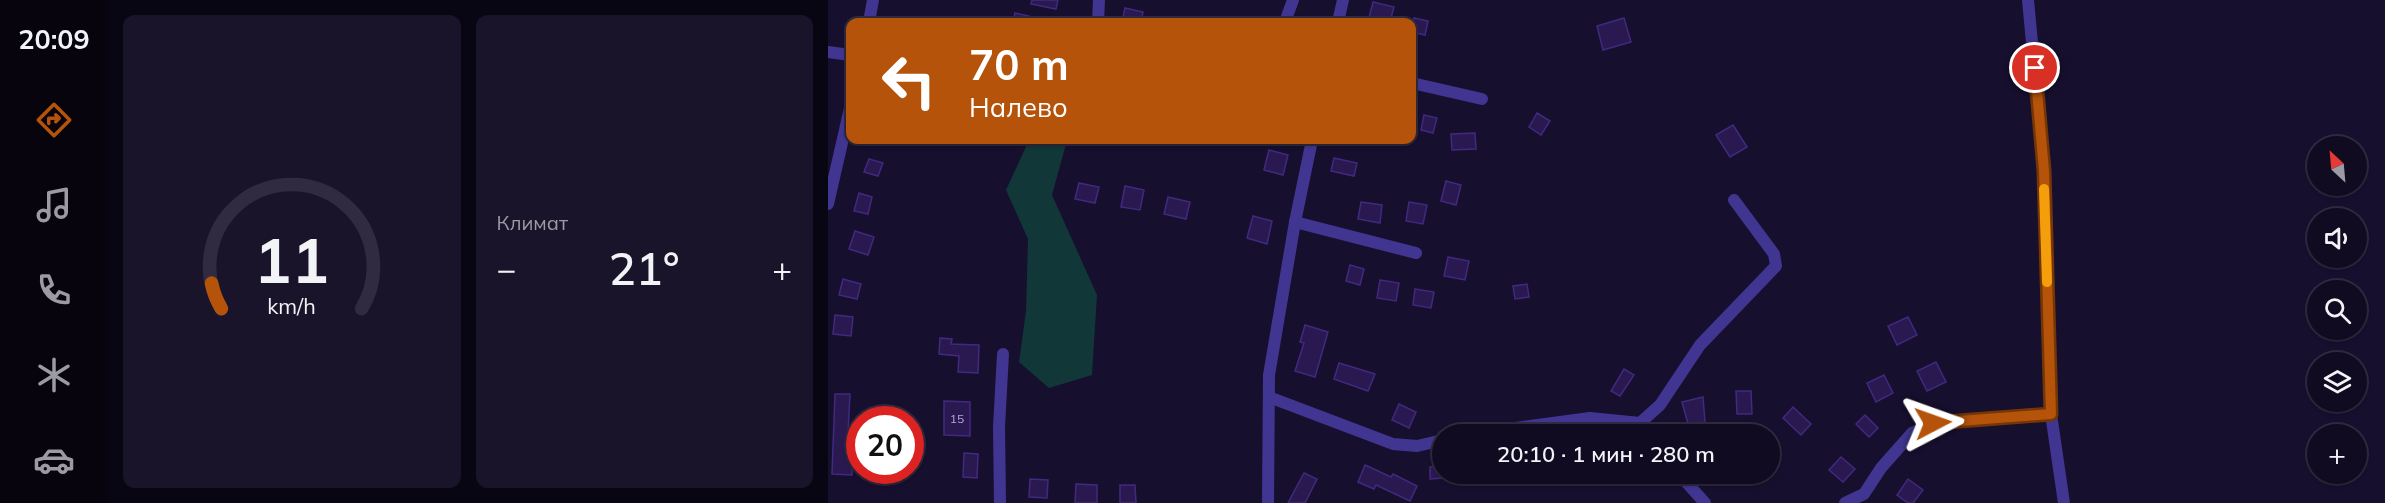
<!DOCTYPE html>
<html lang="ru">
<meta charset="utf-8">
<style>
body{margin:0;font-family:Mulish,sans-serif;background:#1a142a;color:#f1f3f6;height:100vh;display:flex;flex-direction:column;font-size:22px;white-space:nowrap}
*{box-sizing:border-box;margin:0}
p{font-size:20px;color:#9c9ba5}
.icon{flex:none;width:33px;height:33px;fill:none;stroke:currentColor;stroke-width:2;stroke-linecap:round;stroke-linejoin:round}
.map{position:relative;flex:1;overflow:hidden}
.details{display:flex;flex-direction:column;gap:15px;padding:15px;background:#090613;width:720px}
.details>*{flex:none}
.guide{position:absolute;left:18px;top:18px;width:570px;height:126px;border-radius:12px;box-shadow:0 2px 4px #0004,0 0 0 2px #302b40;background:#b45309;color:#fff;overflow:hidden}
.needle{width:39px;rotate:334deg}
.controls{position:absolute;left:1479px;top:136px;display:grid;gap:12px}
.controls a{display:grid;place-items:center;width:60px;height:60px;border-radius:50%;background:#110b22;box-shadow:0 2px 4px #0004,0 0 0 2px #302b40;font-size:30px}
.speed{position:absolute;left:18px;top:406px;display:flex;gap:12px;font-size:30px;font-weight:700;text-align:center}
.speed>*{display:grid;place-content:center;width:78px;height:78px;border-radius:50%;background:#110b22;box-shadow:0 2px 4px #0004,0 0 0 2px #302b40;line-height:1}
.speed .limit{border:9px solid #d22;background:#fff;color:#111}
.pin{position:absolute;display:grid;place-items:center;width:51px;height:51px;color:#fff;margin:-26px;border:3px solid #fff;border-radius:50%;box-shadow:0 2px 6px #0007}
.me{position:absolute;width:66px;margin:-33px;rotate:86deg;stroke-linejoin:round;filter:drop-shadow(0 0 4px #0008)}
.turn{display:flex;align-items:center;gap:21px;height:126px;padding:0 24px;font-size:27px}
.turn .icon{width:78px;height:78px;stroke-width:2.5}
.turn b{display:block;font-size:42px;line-height:51px}
.big{font-size:45px;font-weight:600;line-height:1.1}
.details .card{flex:1;display:flex;flex-direction:column;justify-content:center;gap:9px;min-width:0;padding:0 21px;border-radius:12px;background:#1a142a}
.details .dial{align-items:center;gap:0}
.dial svg{height:156px;overflow:visible;fill:none;stroke:#302b40;stroke-width:7;stroke-linecap:round;text-anchor:middle}
.dial text{fill:#f1f3f6;stroke:none}
.heat{display:flex;justify-content:space-between;align-items:center;font-size:33px;direction:ltr}
.details .tiles{flex:1;display:grid;gap:15px;grid-template-columns:repeat(2,1fr)}
.trip{position:absolute;left:604px;top:424px;width:348px;height:60px;border-radius:30px;background:#110b22;box-shadow:0 2px 4px #0004,0 0 0 2px #302b40;font-weight:600;line-height:60px;text-align:center}
main{display:flex;flex:1;min-height:0}
.tabs{display:flex;flex-direction:column;width:108px;justify-content:space-around;align-items:center;background:#07040e;color:#9c9ba5}
.tabs .icon{width:42px;height:42px}
.tabs .on{color:#b45309}
.tabs b{font-size:27px;color:#f1f3f6}
.map>svg:first-child{display:block}
.green{fill:#113738}
.building{fill:#291950;stroke:#41297f;stroke-width:1.5}
.lines{fill:none;stroke-linecap:round;stroke-linejoin:round}
.minor{stroke:#403691;stroke-width:12}
.route-casing{stroke:#753606;stroke-width:15}
.route{stroke:#b45309;stroke-width:10}
.slow{stroke:#f59e0b;stroke-width:10}
.labels{text-anchor:middle;stroke-width:6;stroke-linejoin:round;paint-order:stroke}
.number-label{font-size:12px;fill:#b4aad3}
</style>
<main>
<nav class="tabs">
<b>20:09</b>
<svg class="icon on" aria-label="directions" viewBox="0 0 24 24"><path d="M12 3l9 9-9 9-9-9zM9 14v-3h6M13 9l2 2-2 2"/></svg>
<svg class="icon" aria-label="music" viewBox="0 0 24 24"><path d="M9 18V5l10-2v13"/><circle cx="6" cy="18" r="3"/><circle cx="16" cy="16" r="3"/></svg>
<svg class="icon" aria-label="phone" viewBox="0 0 24 24"><path d="M5 4h4l2 5-3 2q2 4 5 5l2-3 5 2v4C11 20 4 13 5 4z"/></svg>
<svg class="icon" aria-label="climate" viewBox="0 0 24 24"><path d="M12 3v18M4 7l16 10M4 17L20 7"/></svg>
<svg class="icon" aria-label="car" viewBox="0 0 24 24"><path d="M5 17H2v-5l4-1 3-4h7l3 4 3 1v5h-3M9 17h6M6 11h13"/><circle cx="7" cy="17" r="2"/><circle cx="17" cy="17" r="2"/></svg>
</nav>
<section class="details">
<div class="tiles">
<div class="card dial"><svg viewBox="0 0 100 80">
<path d="M14 69A42 42 0 1 1 86 69"/>
<path d="M14 69A42 42 0 0 1 9 56" stroke="#b45309"/>
<text x="50" y="56" font-size="32" font-weight="700">11</text>
<text x="50" y="72" font-size="11">km/h</text>
</svg></div>
<div class="card"><p>Климат</p>
<div class="heat"><a>−</a><b class="big">21°</b><a>+</a></div>
</div>
</div>
</section>
<div class="map">
<svg width="1557" height="503" viewBox="0 0 1557 503">
<rect width="100%" height="100%" fill="#170f2e"/>
<!-- green -->
<polygon class="green" points="201,140 222,140 238,144 224,195 269,295 264,375 221,388 191,362 198,311 200,239 178,190"/>
<!-- building -->
<g class="building">
<polygon points="204,0 230,0 228,9 203,4"/>
<polygon points="545,2 566,7 562,22 540,22"/>
<polygon points="297,8 315,12 313,22 294,22"/>
<polygon points="187,13 214,19 213,22 185,22"/>
<polygon points="586,18 600,21 597,35 584,32"/>
<polygon points="796,18 803,42 775,50 769,26"/>
<polygon points="709,113 722,121 713,135 701,127"/>
<polygon points="596,115 609,118 605,133 593,130"/>
<polygon points="905,125 919,147 902,157 888,135"/>
<polygon points="647,133 648,149 624,150 623,134"/>
<polygon points="441,150 460,155 455,175 436,170"/>
<polygon points="506,158 529,163 526,176 503,171"/>
<polygon points="41,159 55,163 50,176 36,172"/>
<polygon points="618,181 633,185 628,205 613,201"/>
<polygon points="251,183 271,187 267,203 247,199"/>
<polygon points="297,186 316,190 312,210 293,207"/>
<polygon points="31,193 44,197 40,214 26,211"/>
<polygon points="340,197 362,202 358,219 336,214"/>
<polygon points="533,202 554,205 552,223 530,219"/>
<polygon points="581,202 599,205 595,224 578,221"/>
<polygon points="425,216 444,221 439,244 419,238"/>
<polygon points="27,231 46,237 40,255 21,249"/>
<polygon points="620,257 641,261 637,280 616,276"/>
<polygon points="522,265 536,269 532,285 518,281"/>
<polygon points="15,279 33,284 29,299 11,295"/>
<polygon points="552,280 571,283 568,301 549,298"/>
<polygon points="699,284 701,297 687,299 685,286"/>
<polygon points="587,289 606,292 603,308 585,305"/>
<polygon points="7,315 25,317 23,336 5,334"/>
<polygon points="1080,317 1089,335 1069,345 1060,326"/>
<polygon points="477,325 500,332 487,377 467,371 476,343 472,342"/>
<polygon points="112,338 124,339 123,344 151,345 150,373 130,372 131,356 111,354"/>
<polygon points="1108,362 1118,382 1099,391 1089,371"/>
<polygon points="511,363 547,374 540,391 506,379"/>
<polygon points="796,369 806,375 792,396 783,391"/>
<polygon points="1056,375 1065,393 1048,402 1039,383"/>
<polygon points="908,391 923,391 924,414 909,414"/>
<polygon points="7,394 22,394 19,452 25,453 24,475 4,474"/>
<polygon points="875,397 878,435 863,435 854,402"/>
<polygon points="116,401 142,402 142,436 116,435"/>
<polygon points="571,404 588,412 581,428 564,420"/>
<polygon points="965,407 983,424 973,435 955,418"/>
<polygon points="1037,415 1050,428 1041,437 1028,424"/>
<polygon points="136,453 150,454 149,478 135,477"/>
<polygon points="1013,457 1027,469 1015,482 1001,470"/>
<polygon points="537,465 563,477 565,474 589,486 582,501 548,485 546,489 530,482"/>
<polygon points="615,466 615,478 602,479 602,467"/>
<polygon points="476,473 489,479 477,503 460,503"/>
<polygon points="202,479 220,480 219,498 201,497"/>
<polygon points="1080,479 1095,490 1085,503 1080,503 1069,495"/>
<polygon points="248,484 269,485 269,503 247,503"/>
<polygon points="292,485 307,485 308,503 292,503"/>
</g>
<g class="lines">
<!-- minor -->
<g class="minor">
<polyline points="1200,0 1216,171 1223,414 1236,503"/>
<polyline points="41,22 45,0"/>
<polyline points="270,22 271,0"/>
<polyline points="457,22 465,0"/>
<polyline points="510,22 515,0"/>
<polyline points="0,52 22,55"/>
<polyline points="584,83 654,99"/>
<polyline points="0,204 22,108"/>
<polyline points="467,222 588,253"/>
<polyline points="441,397 565,444 589,446 615,440"/>
<polyline points="812,423 823,435"/>
<polyline points="635,435 762,418 812,423 832,405 872,345 948,266 946,254 906,200"/>
<polyline points="851,474 877,503"/>
<polyline points="172,503 171,427 175,354"/>
<polyline points="440,503 441,375 467,222 484,140"/>
<polyline points="1017,503 1036,494 1053,468 1084,433 1105,423 1223,414"/>
</g>
</g>
<g class="lines">
<!-- route casing -->
<g class="route-casing">
<polyline id="route" points="1105,423 1223,414 1216,171 1207,68"/>
</g>
<!-- route -->
<use href="#route" class="route"/>
<!-- slow -->
<polyline class="slow" points="1216,189 1219,282"/>
</g>
<g class="labels">
<!-- number labels -->
<g class="number-label">
<text x="129" y="423">15</text>
</g>
</g>
</svg>
<div class="controls">
<a><svg class="needle" viewBox="-14 -14 28 28"><path d="M0-13l5 13h-10z" fill="#e53935"/><path d="M0 13l5-13h-10z" fill="#9c9ba5"/></svg></a>
<a><svg class="icon" aria-label="sound" viewBox="0 0 24 24"><path d="M4 9h4l5-4v14l-5-4H4zM17 9q2 3 0 6"/></svg></a>
<a><svg class="icon" aria-label="search" viewBox="0 0 24 24"><circle cx="10" cy="10" r="6"/><path d="M15 15l6 6"/></svg></a>
<a><svg class="icon" aria-label="layers" viewBox="0 0 24 24"><path d="M12 4l9 5-9 5-9-5zM3 14l9 5 9-5"/></svg></a>
<a>+</a>
</div>
<div class="speed"><div class="limit">20</div></div>
<div class="pin" style="left:1207px;top:68px;background:#d93025"><svg class="icon" aria-label="arrive" viewBox="0 0 24 24"><path d="M6 21V4h12l-3 4 3 4H6"/></svg></div>
<svg class="me" style="left:1105px;top:423px" viewBox="-20 -20 40 40"><path d="M0-17L14 15 0 8-14 15z" fill="#b45309" stroke="#fff" stroke-width="4"/></svg>
<div class="trip">20:10 · 1 мин · 280 m</div>
<div class="guide">
<div class="turn"><svg class="icon" aria-label="left" viewBox="0 0 24 24"><path d="M17 20v-9H6M10 6l-5 5 5 5"/></svg><div><b>70 m</b>Налево</div></div>
</div>
</div>
</main>
